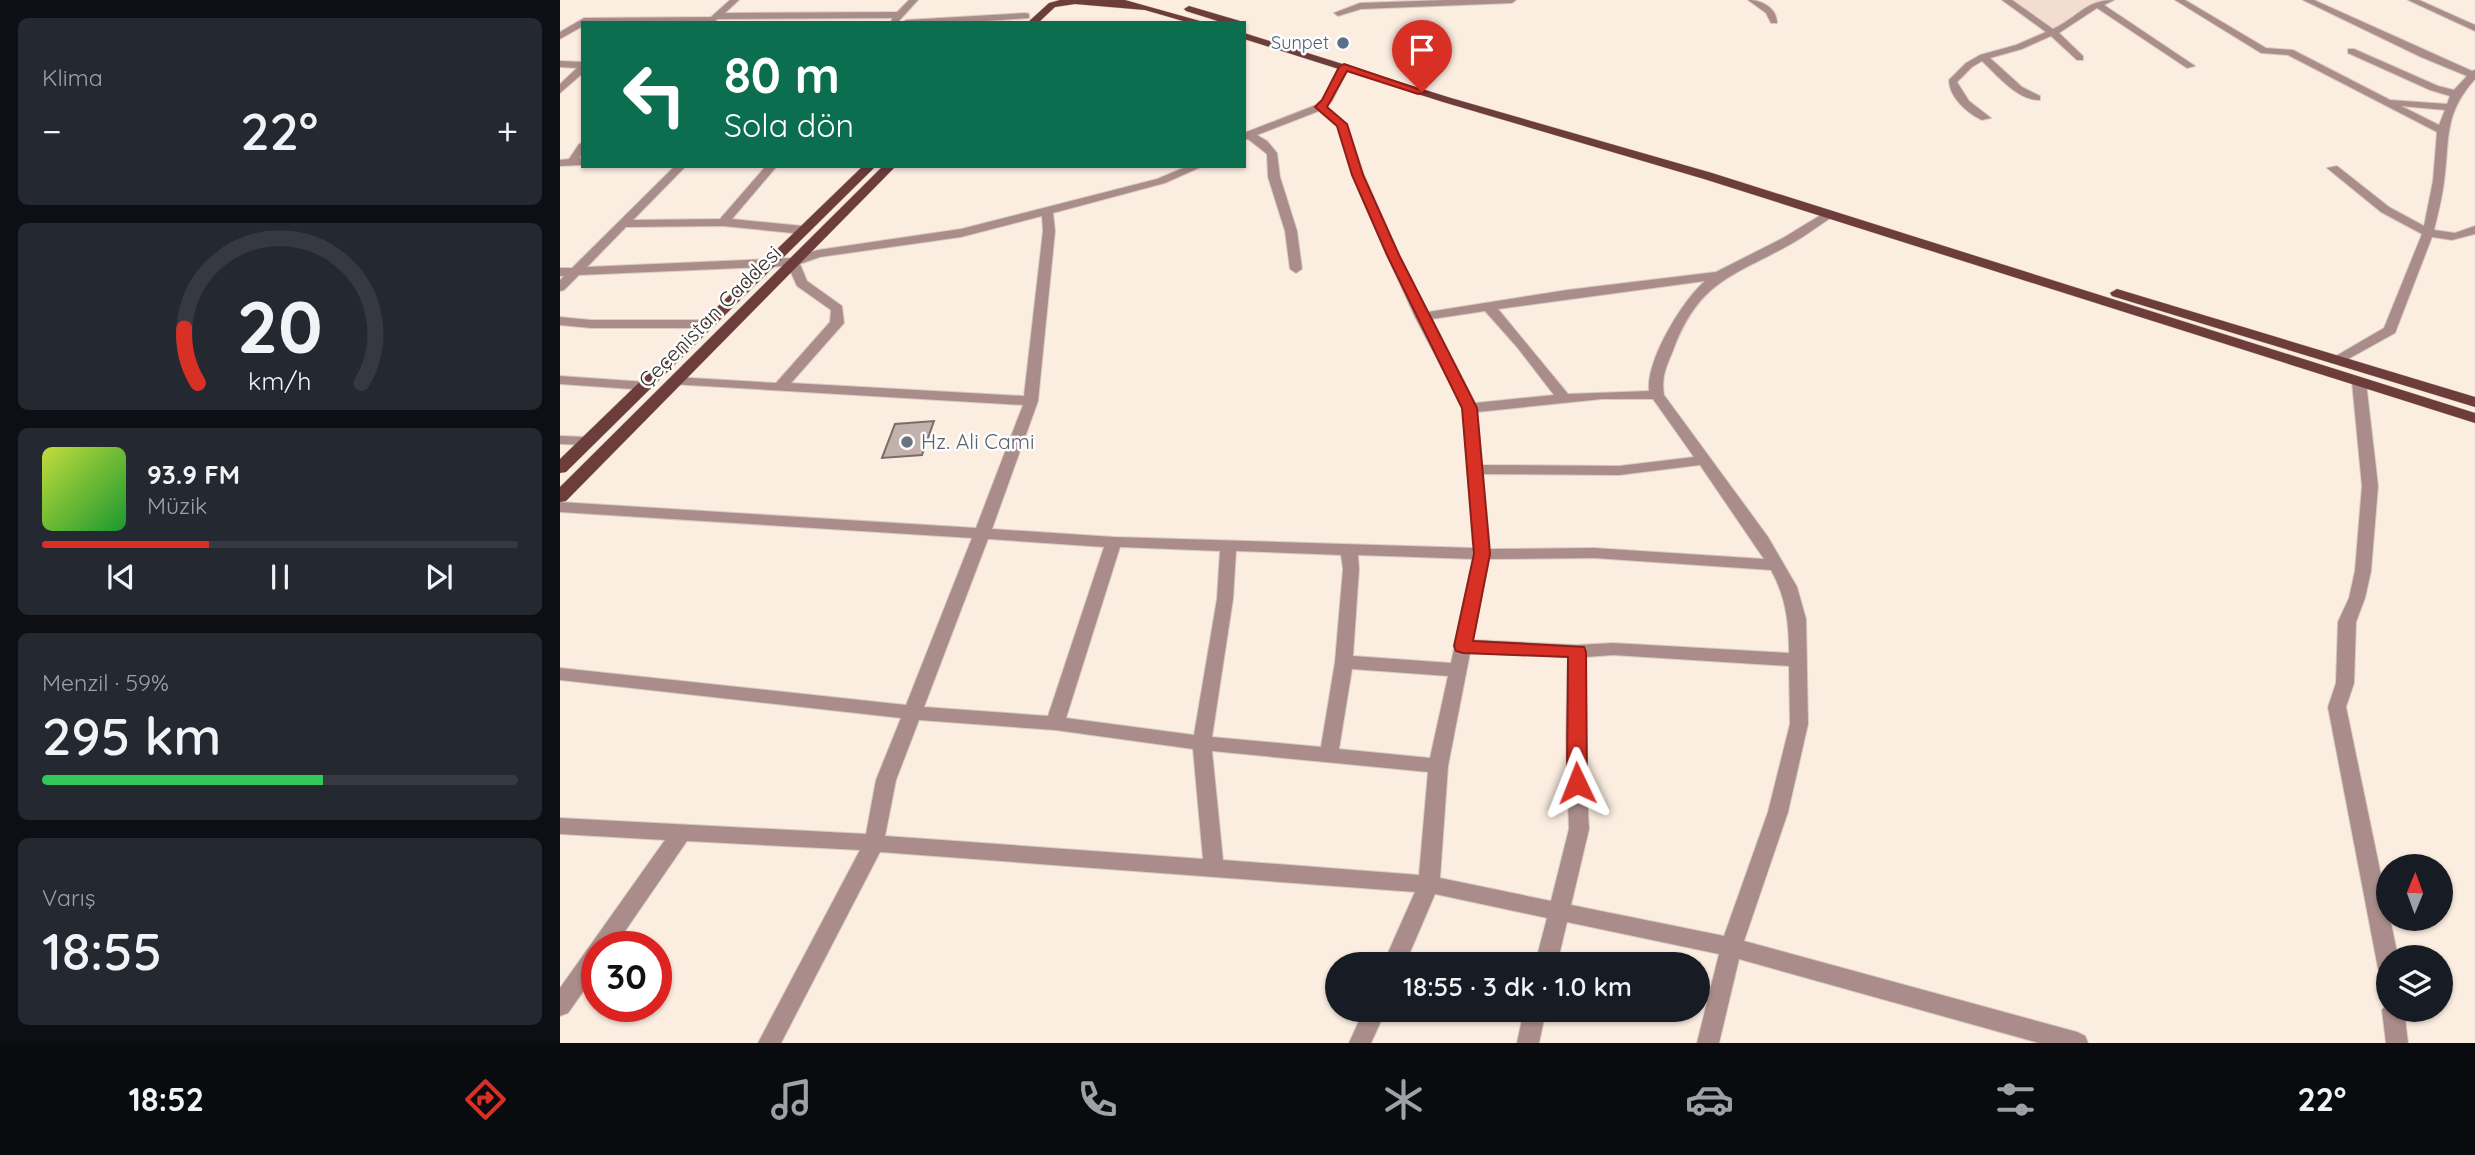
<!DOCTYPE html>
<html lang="tr">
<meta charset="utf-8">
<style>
body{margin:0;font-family:Quicksand,sans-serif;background:#242831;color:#f1f3f6;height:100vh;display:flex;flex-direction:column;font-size:26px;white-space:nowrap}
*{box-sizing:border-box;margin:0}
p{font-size:23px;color:#9ea1a6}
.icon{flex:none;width:38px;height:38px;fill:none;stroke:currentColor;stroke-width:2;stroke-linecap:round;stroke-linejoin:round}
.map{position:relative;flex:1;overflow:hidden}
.details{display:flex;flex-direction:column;gap:18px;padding:18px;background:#0d0f14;width:560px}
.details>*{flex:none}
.hud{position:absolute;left:21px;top:21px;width:665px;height:147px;border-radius:0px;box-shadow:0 2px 5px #0004;background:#0b6e4f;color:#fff;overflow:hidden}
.needle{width:46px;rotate:1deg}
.controls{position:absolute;left:1816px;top:854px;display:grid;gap:14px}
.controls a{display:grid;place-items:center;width:77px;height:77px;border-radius:50%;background:#171b24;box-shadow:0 2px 5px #0004;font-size:35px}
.speed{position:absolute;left:21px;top:931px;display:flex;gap:14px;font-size:35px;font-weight:700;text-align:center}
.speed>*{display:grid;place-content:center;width:91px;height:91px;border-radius:50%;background:#171b24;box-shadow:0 2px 5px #0004;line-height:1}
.speed .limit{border:10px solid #d22;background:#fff;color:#111}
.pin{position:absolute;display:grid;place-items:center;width:60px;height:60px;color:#fff;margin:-72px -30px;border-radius:50% 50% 50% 0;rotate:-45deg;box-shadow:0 0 7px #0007}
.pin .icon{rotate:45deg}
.me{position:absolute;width:77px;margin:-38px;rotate:358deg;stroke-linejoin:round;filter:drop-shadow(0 0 5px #0008)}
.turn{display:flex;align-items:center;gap:24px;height:147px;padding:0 28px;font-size:32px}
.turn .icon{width:91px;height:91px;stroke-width:2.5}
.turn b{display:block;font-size:49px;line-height:60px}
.big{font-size:52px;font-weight:600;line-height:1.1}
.details .tile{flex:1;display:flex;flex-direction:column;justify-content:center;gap:10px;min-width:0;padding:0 24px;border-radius:10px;background:#242831}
.details .dial{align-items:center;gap:0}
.dial svg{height:182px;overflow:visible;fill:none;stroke:#363941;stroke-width:7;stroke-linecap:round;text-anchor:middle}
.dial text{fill:#f1f3f6;stroke:none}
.song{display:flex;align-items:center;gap:21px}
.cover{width:84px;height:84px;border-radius:10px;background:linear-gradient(135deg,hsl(70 70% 55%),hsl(130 70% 35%))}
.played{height:7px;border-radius:4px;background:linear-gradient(90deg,#d93025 35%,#363941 35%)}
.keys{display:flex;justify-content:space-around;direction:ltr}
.heat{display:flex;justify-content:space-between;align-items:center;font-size:38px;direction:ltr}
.charge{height:10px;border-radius:5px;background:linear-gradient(90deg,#34c759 59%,#363941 0)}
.trip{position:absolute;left:765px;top:952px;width:385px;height:70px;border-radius:35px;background:#171b24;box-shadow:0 2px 5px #0004;font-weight:600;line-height:70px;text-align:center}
.tabs{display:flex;height:112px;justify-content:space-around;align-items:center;background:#090b0e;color:#9ea1a6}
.tabs .icon{width:49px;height:49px}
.tabs .on{color:#d93025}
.tabs b{font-size:32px;color:#f1f3f6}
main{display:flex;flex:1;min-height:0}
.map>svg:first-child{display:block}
.education{fill:#f2ddd0}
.building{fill:#c3b1ab;stroke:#7c6b66;stroke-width:2}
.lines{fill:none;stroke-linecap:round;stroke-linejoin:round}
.minor-casing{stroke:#d7cbbf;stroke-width:2}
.major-casing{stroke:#d7cbbf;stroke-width:1}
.minor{fill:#aa8d8b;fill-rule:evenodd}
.major{fill:#6c3d3a;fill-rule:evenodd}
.route{fill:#d93025;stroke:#8d1f18;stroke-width:2}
.service-dot{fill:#5c6f8a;stroke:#fdfdfd;stroke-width:2.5}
.worship-dot{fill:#6b7280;stroke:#fdfdfd;stroke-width:2.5}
.labels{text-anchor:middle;stroke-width:5;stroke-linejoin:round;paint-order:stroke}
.far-service-label{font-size:18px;fill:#4e5e75;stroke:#fdfdfd;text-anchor:end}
.street-label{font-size:21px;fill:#35302b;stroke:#fdfdfd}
.worship-label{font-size:21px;fill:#5b616d;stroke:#fdfdfd;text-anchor:start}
</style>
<main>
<section class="details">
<div class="tile"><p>Klima</p>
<div class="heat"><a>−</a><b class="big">22°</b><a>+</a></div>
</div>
<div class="tile dial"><svg viewBox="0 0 100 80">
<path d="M14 69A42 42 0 1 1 86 69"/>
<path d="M14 69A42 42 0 0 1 8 45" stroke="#d93025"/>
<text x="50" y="56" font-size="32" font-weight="700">20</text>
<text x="50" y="72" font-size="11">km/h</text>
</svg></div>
<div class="tile">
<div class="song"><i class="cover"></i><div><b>93.9 FM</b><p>Müzik</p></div></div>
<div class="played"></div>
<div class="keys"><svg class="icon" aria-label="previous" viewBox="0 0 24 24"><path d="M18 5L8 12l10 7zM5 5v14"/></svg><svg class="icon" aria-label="pause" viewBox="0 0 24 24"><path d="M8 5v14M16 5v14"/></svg><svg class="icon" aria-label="next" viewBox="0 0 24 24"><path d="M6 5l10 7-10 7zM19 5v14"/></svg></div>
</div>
<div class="tile"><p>Menzil · 59%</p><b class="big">295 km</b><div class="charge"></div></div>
<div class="tile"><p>Varış</p><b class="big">18:55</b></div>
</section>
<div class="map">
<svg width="1915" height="1043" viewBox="0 0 1915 1043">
<rect width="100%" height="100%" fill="#fbede0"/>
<!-- education -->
<polygon class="education" points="1449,0 1542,0 1515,13 1499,29 1490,28"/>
<!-- building -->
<polygon class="building" points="374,421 362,455 322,458 335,424"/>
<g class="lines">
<!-- minor casing -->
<g class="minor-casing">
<g id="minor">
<polygon points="170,0 179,0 165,13 337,12 349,0 358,0 337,23 331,23 332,18 158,19 152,23 23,23 23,26 0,39 0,32 24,18 151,17"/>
<polygon points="885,0 956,0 952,3 801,9 778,16 774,13 800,3"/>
<path d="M 1188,0 C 1202,0 1217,8 1217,23 L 1211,23 L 1206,13 Z"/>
<path d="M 1442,0 L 1452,0 L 1493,29 C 1517,18 1525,0 1554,0 L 1544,5 L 1635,66 L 1627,68 L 1537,8 L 1499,33 L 1523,56 L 1523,60 L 1517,60 L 1491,36 L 1462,49 L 1430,58 L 1462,87 L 1480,96 L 1480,100 C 1458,101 1437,75 1422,61 L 1412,67 L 1397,82 L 1409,101 L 1431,118 L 1422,120 C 1407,113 1389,97 1389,80 L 1406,63 L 1420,55 L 1456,45 L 1486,32 Z"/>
<path d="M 1615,0 L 1625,0 L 1706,48 L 1733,50 L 1830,100 L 1887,104 L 1890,96 L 1870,90 L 1788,53 L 1788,49 L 1794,49 L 1878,86 L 1894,90 L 1907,76 L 1861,57 L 1743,0 L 1754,0 L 1912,71 L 1915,70 L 1915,79 C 1883,115 1890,138 1884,182 C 1882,198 1878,214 1874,230 L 1895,233 L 1915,226 L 1915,234 L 1892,240 L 1872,237 L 1835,333 L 1781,363 L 1771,363 L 1769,360 L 1824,328 L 1862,234 L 1821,212 L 1767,168 L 1777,166 L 1829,207 L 1864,226 L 1873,181 L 1877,132 L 1728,55 L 1701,53 ZM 1841,106 L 1885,110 L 1879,125 Z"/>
<polygon points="1848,0 1859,0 1915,25 1915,31"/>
<polygon points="466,13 469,14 469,18 397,23 342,23 346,20"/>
<polygon points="0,61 23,62 23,73 0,93 0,84 17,68 0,67"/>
<path d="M 781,65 L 789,67 L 772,101 L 766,107 L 787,125 L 804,175 L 839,255 L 868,312 L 1007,290 L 1156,272 L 1223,238 L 1264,213 L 1272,213 L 1272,217 C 1258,226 1245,236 1231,244 C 1174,276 1140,280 1114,348 C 1107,366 1101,375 1104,395 L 1208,537 L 1237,587 L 1246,619 L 1248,724 L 1228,812 L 1184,941 L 1517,1032 L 1525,1036 L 1528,1043 L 1479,1043 L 1179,959 L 1159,1043 L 1137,1043 L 1159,954 L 1007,922 L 997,964 L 975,964 L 987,918 L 875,894 L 845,964 L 823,964 L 855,892 L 320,852 L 221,1043 L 198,1043 L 300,850 L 127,841 L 54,947 L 37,947 L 37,972 L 8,1013 L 0,1016 L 0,988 L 105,840 L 0,834 L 0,818 L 306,834 L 316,780 L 341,718 L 0,680 L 0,668 L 346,705 L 412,538 L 0,512 L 0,502 L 416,528 L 463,405 L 110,384 L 108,381 L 115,377 L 216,383 L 270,322 L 271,310 L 237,286 L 228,266 L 19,275 L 4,290 L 0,291 L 0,280 L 4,276 L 0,276 L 0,268 L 12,268 L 115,166 L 126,166 L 73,220 L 160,219 L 206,166 L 217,166 L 172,219 L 243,226 L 249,230 L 243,234 L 163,226 L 66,227 L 27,267 L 232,258 L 258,250 L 401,229 L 597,179 L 628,166 L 643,166 L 605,183 L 493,213 L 495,231 L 478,401 L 432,529 L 554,537 L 913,548 L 903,408 L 855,317 L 827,255 L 792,175 L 777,126 L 759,111 L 697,135 L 707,141 L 717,153 L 720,177 L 737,231 L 742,269 L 736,273 L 730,269 L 725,231 L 708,177 L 707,154 L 688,139 L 684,140 L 684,133 L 756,105 L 763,99 ZM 482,216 L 483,231 L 464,396 L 231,383 L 284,323 L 282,306 L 247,281 L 240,264 L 260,257 L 401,237 ZM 1145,281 C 1122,301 1086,360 1089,391 L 1008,394 L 938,309 ZM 925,311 L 957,347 L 994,395 L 915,403 L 872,319 ZM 1042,399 L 1093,399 L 1134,457 L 1059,466 L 922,465 L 917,412 ZM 1140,465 L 1204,559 L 1034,548 L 930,549 L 923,474 L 1059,475 ZM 428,539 L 544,547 L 488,716 L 364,707 ZM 560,547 L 660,551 L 657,599 L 634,735 L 506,718 ZM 676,551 L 781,555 L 783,569 L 775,662 L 761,747 L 652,737 L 673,599 ZM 798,555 L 913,559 L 891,663 L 793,656 L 799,569 ZM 1034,558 L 1211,570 C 1226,597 1229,623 1229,653 L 1053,643 L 1017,645 L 913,640 L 929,559 ZM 910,653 L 1008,657 L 1006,737 L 1009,829 L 991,901 L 880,878 L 888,766 ZM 1053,655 L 1229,666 L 1230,724 L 1208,812 L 1164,936 L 1011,905 L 1029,829 L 1024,737 L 1026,657 ZM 792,669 L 888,676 L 870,758 L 779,749 ZM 359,720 L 495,730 L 633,749 L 643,859 L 325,836 L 336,780 ZM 652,751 L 868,772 L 859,875 L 663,860 Z"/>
<polygon points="23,143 20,159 23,159 23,165 0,166 0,160 9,159 19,144"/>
<polygon points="0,317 31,320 149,320 156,324 149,328 31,328 0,325"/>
<polygon points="0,376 86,382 93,386 86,390 0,384"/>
<polygon points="1799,378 1806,382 1818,486 1811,571 1805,598 1796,622 1794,683 1786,707 1838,957 1829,957 1829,978 1821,975 1818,968 1768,707 1776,683 1778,622 1789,598 1795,571 1802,486 1792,382"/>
<polygon points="0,436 28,437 35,441 28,445 0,444"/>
<polygon points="1829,1001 1829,1010 1844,1010 1848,1043 1826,1043 1822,1010"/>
<polygon points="804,1010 826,1010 811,1043 789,1043"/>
<polygon points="964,1010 986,1010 979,1043 957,1043"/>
</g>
</g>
<!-- major casing -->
<g class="major-casing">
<g id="major">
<polygon points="500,0 565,0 647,23 630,23 585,10 515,4 495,7 478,23 467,23 489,3"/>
<polygon points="629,6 680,21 681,23 664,23 626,11 624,9"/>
<polygon points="684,33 891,98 1152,173 1915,413 1915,423 1144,179 883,102 684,39"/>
<polygon points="303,166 316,166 6,472 0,473 0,459"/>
<polygon points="323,166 336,166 6,501 0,502 0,487"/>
<polygon points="1557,289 1915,397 1915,407 1552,296 1550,293"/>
</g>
</g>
<!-- minor -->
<use href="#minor" class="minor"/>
<!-- major -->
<use href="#major" class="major"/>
</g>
<!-- route -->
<polygon class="route" points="784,64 867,92 858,94 787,71 767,107 787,124 803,175 839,255 917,408 930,554 913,641 1024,647 1026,652 1027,783 1024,789 1017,791 1010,789 1007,783 1008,657 903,653 896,651 894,646 914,554 902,408 827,255 792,175 777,126 755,107 762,100 779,67"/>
<!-- markers -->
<circle class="service-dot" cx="783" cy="43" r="7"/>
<circle class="worship-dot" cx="347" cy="442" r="7"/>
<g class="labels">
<!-- far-service labels -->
<g class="far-service-label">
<text x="769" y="49">Sunpet</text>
</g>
<!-- street labels -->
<g class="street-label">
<text transform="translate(150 317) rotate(-45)" y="7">Çeçenistan Caddesi</text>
</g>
<!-- worship labels -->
<g class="worship-label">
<text x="361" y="449">Hz. Ali Cami</text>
</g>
</g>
</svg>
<div class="controls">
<a><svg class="needle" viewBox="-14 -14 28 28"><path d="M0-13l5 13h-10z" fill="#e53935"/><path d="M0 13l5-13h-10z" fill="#9ea1a6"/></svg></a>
<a><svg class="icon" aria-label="layers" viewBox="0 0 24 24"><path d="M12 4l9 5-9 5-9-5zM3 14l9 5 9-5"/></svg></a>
</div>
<div class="speed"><div class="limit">30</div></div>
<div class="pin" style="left:862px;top:92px;background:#d93025"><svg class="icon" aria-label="arrive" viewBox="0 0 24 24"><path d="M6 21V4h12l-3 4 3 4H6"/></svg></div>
<svg class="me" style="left:1017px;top:783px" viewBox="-20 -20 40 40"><path d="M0-17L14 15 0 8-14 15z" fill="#d93025" stroke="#fff" stroke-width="4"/></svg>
<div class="trip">18:55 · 3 dk · 1.0 km</div>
<div class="hud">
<div class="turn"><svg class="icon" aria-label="left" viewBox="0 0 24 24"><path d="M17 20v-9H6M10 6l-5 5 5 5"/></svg><div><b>80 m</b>Sola dön</div></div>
</div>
</div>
</main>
<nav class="tabs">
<b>18:52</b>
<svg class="icon on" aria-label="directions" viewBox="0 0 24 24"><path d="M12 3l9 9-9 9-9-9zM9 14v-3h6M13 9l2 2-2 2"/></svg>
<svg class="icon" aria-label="music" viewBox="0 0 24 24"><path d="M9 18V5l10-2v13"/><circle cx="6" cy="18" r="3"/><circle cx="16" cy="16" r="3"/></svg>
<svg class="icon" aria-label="phone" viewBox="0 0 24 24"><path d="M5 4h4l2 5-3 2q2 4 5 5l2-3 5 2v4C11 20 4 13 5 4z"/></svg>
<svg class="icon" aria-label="climate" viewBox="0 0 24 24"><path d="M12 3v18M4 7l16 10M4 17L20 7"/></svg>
<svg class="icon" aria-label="car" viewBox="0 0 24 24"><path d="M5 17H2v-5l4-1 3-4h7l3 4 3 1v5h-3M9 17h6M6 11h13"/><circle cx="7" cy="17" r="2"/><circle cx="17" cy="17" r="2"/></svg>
<svg class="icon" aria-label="filters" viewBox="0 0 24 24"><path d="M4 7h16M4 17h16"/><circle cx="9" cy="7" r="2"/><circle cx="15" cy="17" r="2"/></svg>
<b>22°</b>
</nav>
